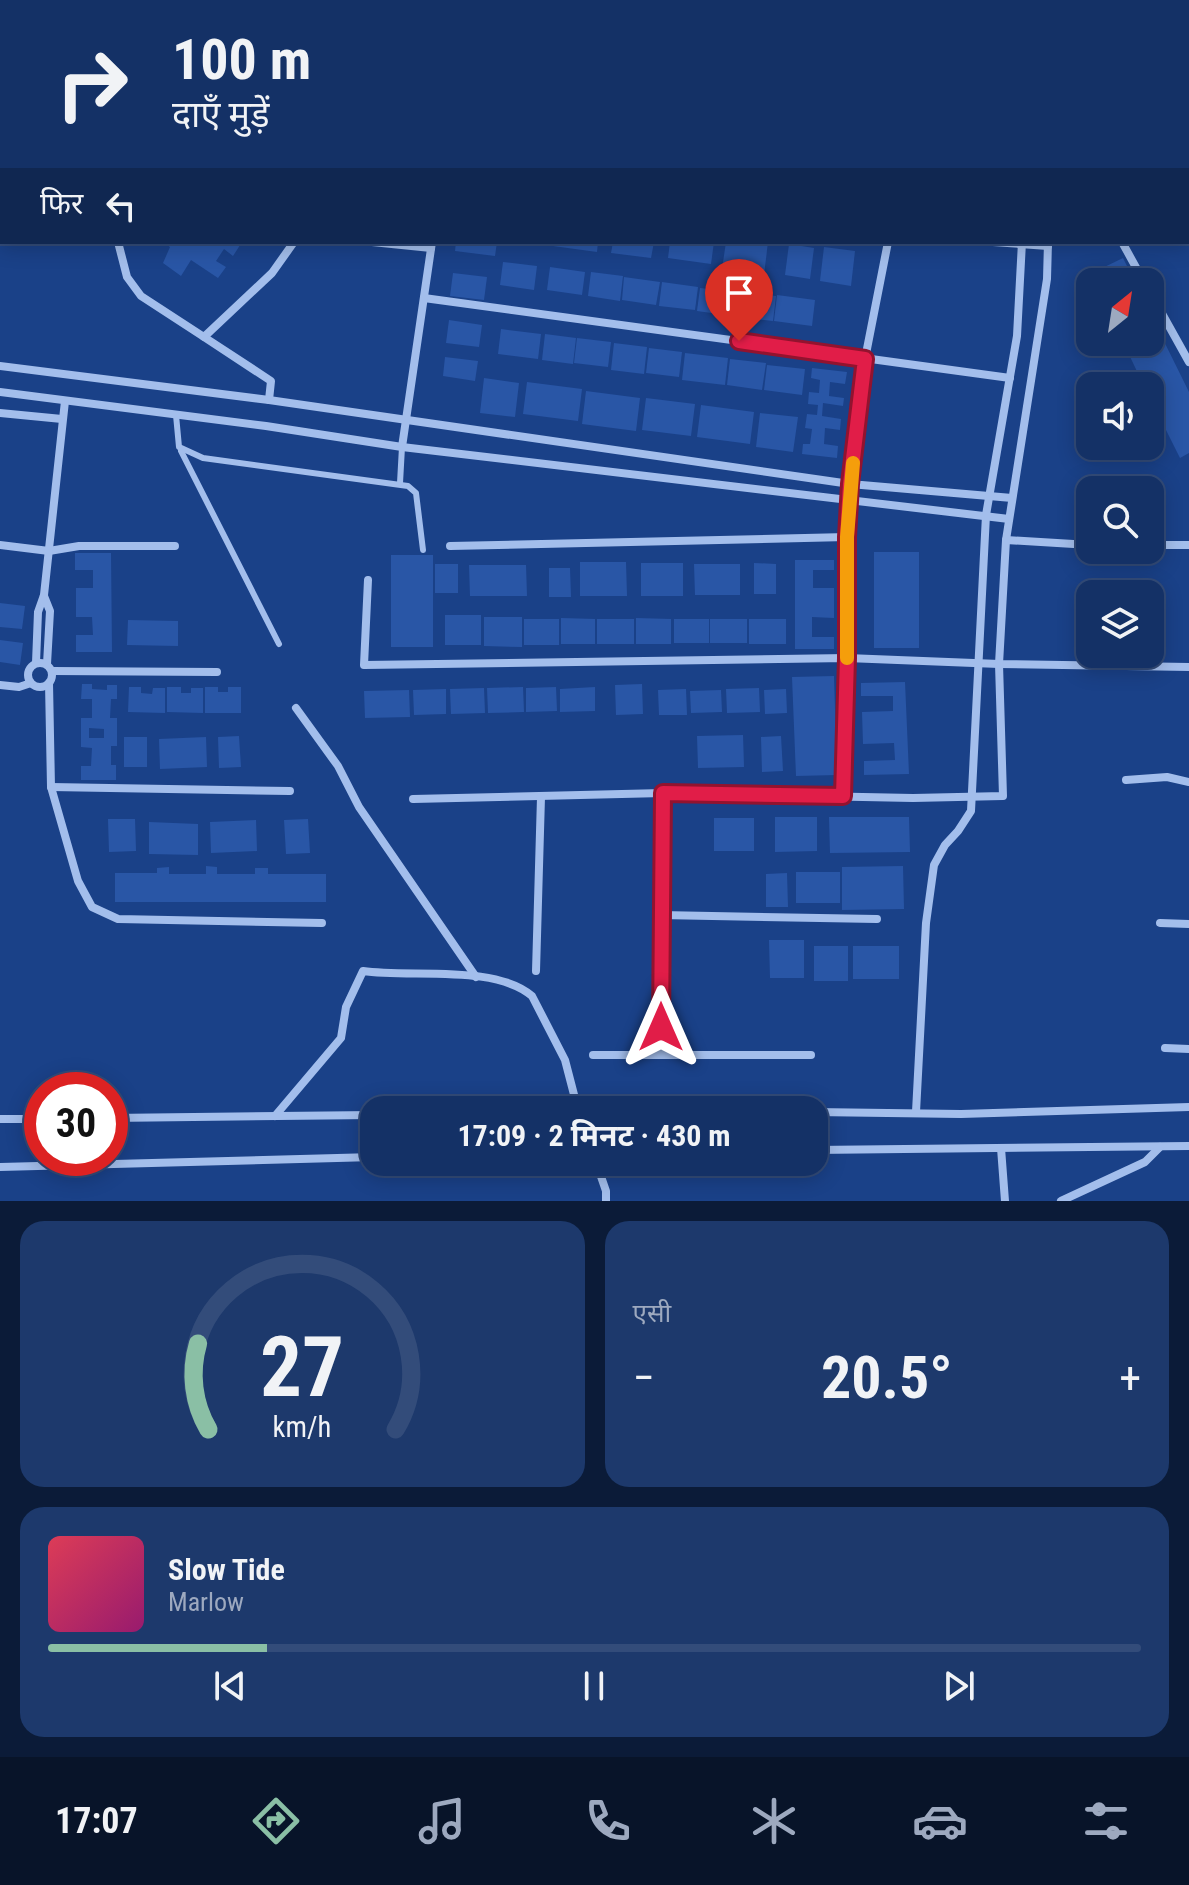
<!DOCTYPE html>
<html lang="hi">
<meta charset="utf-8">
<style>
body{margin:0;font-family:"Roboto Condensed","Noto Sans Devanagari",sans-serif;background:#1d396c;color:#f1f3f6;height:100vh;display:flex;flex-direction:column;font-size:30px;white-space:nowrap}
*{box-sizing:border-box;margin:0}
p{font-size:26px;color:#9da9bf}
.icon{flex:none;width:44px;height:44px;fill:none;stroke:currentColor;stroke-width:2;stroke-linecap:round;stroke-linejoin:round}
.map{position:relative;height:1201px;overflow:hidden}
.side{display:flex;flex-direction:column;gap:20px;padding:20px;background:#0b1b38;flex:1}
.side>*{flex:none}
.top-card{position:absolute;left:0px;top:0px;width:1190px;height:244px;box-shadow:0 4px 20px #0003,0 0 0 2px #334c7a;background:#143166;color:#f1f3f6;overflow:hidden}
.needle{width:52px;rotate:30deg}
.tools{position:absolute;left:1076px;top:268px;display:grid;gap:16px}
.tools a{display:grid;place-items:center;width:88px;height:88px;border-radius:16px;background:#143166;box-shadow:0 4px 20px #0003,0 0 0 2px #334c7a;font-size:40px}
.speed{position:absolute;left:24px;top:1072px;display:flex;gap:16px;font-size:40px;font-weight:700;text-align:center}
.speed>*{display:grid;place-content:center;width:104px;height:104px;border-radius:50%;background:#143166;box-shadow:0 4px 20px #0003,0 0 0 2px #334c7a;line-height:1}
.speed .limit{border:12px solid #d22;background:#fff;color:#111}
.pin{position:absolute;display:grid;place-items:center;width:68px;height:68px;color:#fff;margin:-82px -34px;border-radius:50% 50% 50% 0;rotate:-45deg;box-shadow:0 0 8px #0007}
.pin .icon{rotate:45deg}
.me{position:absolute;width:88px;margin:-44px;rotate:0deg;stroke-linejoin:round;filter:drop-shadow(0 0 6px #0008)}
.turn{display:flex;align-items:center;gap:28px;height:168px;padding:0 40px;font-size:36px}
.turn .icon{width:104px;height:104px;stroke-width:2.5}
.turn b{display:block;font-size:56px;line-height:68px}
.then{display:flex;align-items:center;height:76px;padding:0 40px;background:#0003;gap:16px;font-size:30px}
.big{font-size:60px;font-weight:700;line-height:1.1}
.side .card{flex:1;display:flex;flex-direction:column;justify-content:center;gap:12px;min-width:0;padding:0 28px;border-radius:24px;background:#1d396c}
.side .dial{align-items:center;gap:0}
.dial svg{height:208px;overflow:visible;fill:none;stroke:#334c7a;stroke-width:7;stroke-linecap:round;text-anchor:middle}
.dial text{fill:#f1f3f6;stroke:none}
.song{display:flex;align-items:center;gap:24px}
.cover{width:96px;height:96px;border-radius:12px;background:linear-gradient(135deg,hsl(350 70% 55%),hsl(320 70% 35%))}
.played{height:8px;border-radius:4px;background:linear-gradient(90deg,#8abfa5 20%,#334c7a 20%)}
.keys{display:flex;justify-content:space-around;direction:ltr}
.heat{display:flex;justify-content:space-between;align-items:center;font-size:44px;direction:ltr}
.side .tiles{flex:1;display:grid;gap:20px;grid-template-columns:1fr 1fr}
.card:last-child{grid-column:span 2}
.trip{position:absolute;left:360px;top:1096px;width:468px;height:80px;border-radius:24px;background:#143166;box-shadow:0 4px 20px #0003,0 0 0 2px #334c7a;font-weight:700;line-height:80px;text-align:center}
.tabs{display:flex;height:128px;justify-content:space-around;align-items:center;background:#081429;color:#9da9bf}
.tabs .icon{width:56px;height:56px}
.tabs .current{color:#8abfa5}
.tabs b{font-size:36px;color:#f1f3f6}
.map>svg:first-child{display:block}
.building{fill:#2956a6;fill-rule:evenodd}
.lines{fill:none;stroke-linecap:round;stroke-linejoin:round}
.lane{stroke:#a3beec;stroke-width:6}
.street{stroke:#a3beec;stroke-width:8}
.route-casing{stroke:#92132f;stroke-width:20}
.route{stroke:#e11d48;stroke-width:14}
.slow{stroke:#f59e0b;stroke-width:14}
</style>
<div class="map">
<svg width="1189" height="1201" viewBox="0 0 1189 1201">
<rect width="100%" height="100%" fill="#1a4188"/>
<!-- building -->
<g class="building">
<polygon points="163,242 242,242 233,256 224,249 216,261 226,267 218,278 191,260 181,276 163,263 170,247"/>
<polygon points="456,242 497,242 495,256 455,251"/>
<polygon points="553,242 598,242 597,252 553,246"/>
<polygon points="613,242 654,242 651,258 611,253"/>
<polygon points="670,242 714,242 711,264 668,258"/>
<polygon points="726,242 768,242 764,275 722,269"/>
<polygon points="789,244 814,248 810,279 785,275"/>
<polygon points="824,247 855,251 851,286 820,281"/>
<polygon points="1123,258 1135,282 1093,282 1090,274"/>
<polygon points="503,262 537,266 534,290 500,285"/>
<polygon points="550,267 585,272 582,295 547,290"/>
<polygon points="591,272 623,276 620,301 588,296"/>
<polygon points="453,273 487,277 484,300 450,296"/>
<polygon points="624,277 660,282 656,305 622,300"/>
<polygon points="662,282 698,287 695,310 659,306"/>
<polygon points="700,288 736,292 733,316 697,311"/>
<polygon points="738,291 776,296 773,321 735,317"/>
<polygon points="777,295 815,300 812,326 774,321"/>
<polygon points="1150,313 1189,392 1189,453 1180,458 1150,398 1150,386 1144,386 1123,342 1150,342"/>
<polygon points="449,320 482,325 479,347 446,343"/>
<polygon points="501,329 541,334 538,359 498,354"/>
<polygon points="545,334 576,338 573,364 542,360"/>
<polygon points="577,338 611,342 608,367 574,363"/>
<polygon points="614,343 647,347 644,374 611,370"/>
<polygon points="649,348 682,352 679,377 646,373"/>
<polygon points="685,353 728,358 725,385 682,380"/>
<polygon points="445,357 478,361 475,381 443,376"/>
<polygon points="730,359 766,363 762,390 727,385"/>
<polygon points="767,365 805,369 802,395 764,390"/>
<polygon points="812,368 847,372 845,384 830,382 829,396 844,398 843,406 823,403 822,416 841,419 840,430 825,428 824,444 838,446 837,458 802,454 803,444 810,444 812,429 805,428 807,414 817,415 818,405 808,404 809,392 819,393 820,380 811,378"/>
<polygon points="484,378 519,383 515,417 480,413"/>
<polygon points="527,382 582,389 578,421 523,414"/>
<polygon points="586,391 640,398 636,431 582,424"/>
<polygon points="646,398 695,404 691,436 642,430"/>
<polygon points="701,405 754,412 750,444 697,437"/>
<polygon points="760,413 798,417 793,452 756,447"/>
<rect x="874" y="552" width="45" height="96"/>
<polygon points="75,553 111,553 112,652 76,652 76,635 93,635 92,617 76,617 76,588 93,588 93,570 75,570"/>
<rect x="391" y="555" width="42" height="92"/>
<polygon points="795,560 834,560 834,570 813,570 813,588 834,588 834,618 812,617 812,637 834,637 834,649 795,649"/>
<polygon points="580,562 626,562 627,596 580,596"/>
<rect x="641" y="563" width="42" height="33"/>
<polygon points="754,563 776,564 776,594 754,594"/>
<rect x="435" y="564" width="23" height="29"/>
<polygon points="694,564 740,564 740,595 695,595"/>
<polygon points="469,565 526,565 527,596 470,596"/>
<polygon points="549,568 570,568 571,597 549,597"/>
<polygon points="0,603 25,606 22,629 0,627"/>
<rect x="445" y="615" width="36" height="30"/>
<polygon points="484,617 522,617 522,647 484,646"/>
<polygon points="561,618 595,619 595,644 561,644"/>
<polygon points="636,618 671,619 671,644 636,644"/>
<rect x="524" y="619" width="35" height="26"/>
<rect x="597" y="619" width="37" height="25"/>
<rect x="674" y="619" width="35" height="24"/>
<rect x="710" y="619" width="37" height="24"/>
<rect x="749" y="619" width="37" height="25"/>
<polygon points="128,620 178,621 178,646 127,645"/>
<polygon points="0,640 23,643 20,665 0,662"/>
<polygon points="834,676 837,775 796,776 792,677"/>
<polygon points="905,682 909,774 864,775 864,761 895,760 894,743 863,744 862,712 893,711 893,696 861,696 861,683"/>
<path d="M 82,684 L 92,684 L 92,689 L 107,690 L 107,685 L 117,685 L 117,699 L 111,699 L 110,718 L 117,718 L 117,746 L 111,746 L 111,765 L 116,765 L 116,780 L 81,780 L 81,766 L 91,766 L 92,748 L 81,747 L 81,718 L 92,718 L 92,699 L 81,699 ZM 89,728 L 104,729 L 104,738 L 89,738 Z"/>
<polygon points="642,684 643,714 616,715 615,685"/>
<polygon points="129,687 141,687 141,693 152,694 153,688 165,688 165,713 128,712"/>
<polygon points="167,687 181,687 181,693 191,693 191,688 203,688 203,713 167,712"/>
<polygon points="205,687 218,687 218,692 228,692 228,687 241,687 241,713 205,713"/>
<polygon points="523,687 524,712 488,713 487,688"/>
<polygon points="556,687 557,711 526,712 526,688"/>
<polygon points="595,687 595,711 560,712 560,689"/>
<polygon points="484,688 485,713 451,714 450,689"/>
<polygon points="759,688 760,712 727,713 726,689"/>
<polygon points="446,689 446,714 414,715 413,690"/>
<polygon points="686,689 687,715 659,715 658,690"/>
<polygon points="786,689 787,713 765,714 764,690"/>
<polygon points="409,690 410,717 365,718 364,691"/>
<polygon points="721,690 722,712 691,713 690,691"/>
<polygon points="743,735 744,767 698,768 697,736"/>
<polygon points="239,736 241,767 219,768 218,737"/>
<polygon points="781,736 783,771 762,772 761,737"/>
<rect x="124" y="737" width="23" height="30"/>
<polygon points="206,737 207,767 160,769 159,739"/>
<polygon points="775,817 817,817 817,851 775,852"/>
<polygon points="829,817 909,817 910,852 830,853"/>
<rect x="714" y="818" width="40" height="33"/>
<polygon points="108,819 135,819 136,851 109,852"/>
<polygon points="308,819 310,853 286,854 284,820"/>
<polygon points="256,820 257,851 211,853 210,822"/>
<polygon points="149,822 198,824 198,855 149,854"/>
<polygon points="206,866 217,867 217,874 255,874 255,868 268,868 268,874 326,874 326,902 115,902 115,873 157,873 157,868 169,867 169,874 206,874"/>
<polygon points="903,866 904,909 842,910 842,867"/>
<rect x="796" y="872" width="44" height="31"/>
<polygon points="787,873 788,907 766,907 766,874"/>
<polygon points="769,940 804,940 804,978 770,978"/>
<rect x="814" y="946" width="34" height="35"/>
<rect x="853" y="946" width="46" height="33"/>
</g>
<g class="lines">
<!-- lane -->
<g class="lane">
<polyline points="971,0 973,2"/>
<polyline points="999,2 999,0"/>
<polyline points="176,415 179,447 203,458 408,486 416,493 423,550"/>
<polyline points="181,451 279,644"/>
<polyline points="400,483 402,447"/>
</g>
<!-- street -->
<g class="street">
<polyline points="867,0 868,2"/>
<polyline points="76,2 77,0"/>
<polyline points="370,2 370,0"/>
<polyline points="464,2 464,0"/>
<polyline points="858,2 858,0"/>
<polyline points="1026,2 1026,0"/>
<polyline points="1056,2 1056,0"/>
<polyline points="1086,2 1086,0"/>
<polyline points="118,242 127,277 141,296 204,337 272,273 294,242"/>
<polyline points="372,242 431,248"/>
<polyline points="993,242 1048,246"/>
<polyline points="1122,242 1144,282"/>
<polyline points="1150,292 1189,362"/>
<polyline points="424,298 1010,378"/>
<polyline points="204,337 271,381 269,400"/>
<polyline points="0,366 269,400 850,484 1012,498"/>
<polyline points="0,392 266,426 402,447 1009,519"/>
<polyline points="0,413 62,419"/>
<polyline points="402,447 432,242"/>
<polyline points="1006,540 1090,545"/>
<polyline points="0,545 49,551 79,546 175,546"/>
<polyline points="1150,545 1189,545"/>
<polyline points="450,546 847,537"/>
<polyline points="368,580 364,665 847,658 999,664 1189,667"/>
<polyline points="44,596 50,611 47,664"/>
<circle cx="40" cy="675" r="12"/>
<polyline points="36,663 38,612 44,595 65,401"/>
<polyline points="52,671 217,672"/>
<polyline points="49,683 51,787 78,881 92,907 118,919 322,923"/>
<polyline points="0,685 19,687 31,683"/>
<polyline points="296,708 338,766 359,807 476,977"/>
<polyline points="1126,780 1167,777 1189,782"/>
<polyline points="51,787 290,791"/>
<polyline points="843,796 847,658 847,537 850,484 865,359 888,242"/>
<polyline points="413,799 663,793 913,798 1003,796 999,664 1006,540 1047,279 1048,242"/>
<polyline points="660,915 877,919"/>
<polyline points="1160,923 1189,924"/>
<polyline points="536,971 541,797"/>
<polyline points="1165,1048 1189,1049"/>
<polyline points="593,1055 811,1055"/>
<polyline points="661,1055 663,793"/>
<polyline points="814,1112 961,1114 1189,1107"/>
<polyline points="916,1112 926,923 934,865 945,845 958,831 971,811 986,515 1017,336 1022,242"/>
<path d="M 275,1116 L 341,1038 L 346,1007 L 363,971 C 410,978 495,964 532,996 L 565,1060 L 578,1110"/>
<polyline points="110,1118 374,1115"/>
<polyline points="0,1119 42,1119"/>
<polyline points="1001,1148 1005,1201"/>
<polyline points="814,1150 1189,1146"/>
<polyline points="596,1162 606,1191 606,1201"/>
<polyline points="0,1167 374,1157"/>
<polyline points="1061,1201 1145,1162 1160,1147"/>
</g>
</g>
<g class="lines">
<!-- route casing -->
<g class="route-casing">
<polyline id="route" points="661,1027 663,793 843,796 847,658 847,537 850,484 865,359 739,341"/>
</g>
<!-- route -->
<use href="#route" class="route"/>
<!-- slow -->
<polyline class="slow" points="847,658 847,537 853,463"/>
</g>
</svg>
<div class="tools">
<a><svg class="needle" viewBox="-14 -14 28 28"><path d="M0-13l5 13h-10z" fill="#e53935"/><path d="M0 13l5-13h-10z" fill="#9da9bf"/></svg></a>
<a><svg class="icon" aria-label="sound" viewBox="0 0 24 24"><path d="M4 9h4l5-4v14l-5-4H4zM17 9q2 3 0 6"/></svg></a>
<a><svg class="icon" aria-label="search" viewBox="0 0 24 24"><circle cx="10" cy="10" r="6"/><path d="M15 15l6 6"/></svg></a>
<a><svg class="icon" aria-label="layers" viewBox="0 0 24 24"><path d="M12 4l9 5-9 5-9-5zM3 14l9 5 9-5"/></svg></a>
</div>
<div class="speed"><div class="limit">30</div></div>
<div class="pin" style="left:739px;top:341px;background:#d93025"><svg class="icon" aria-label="arrive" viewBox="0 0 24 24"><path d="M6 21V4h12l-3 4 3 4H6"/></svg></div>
<svg class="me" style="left:661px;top:1027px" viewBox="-20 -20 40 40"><path d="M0-17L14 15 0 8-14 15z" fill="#e11d48" stroke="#fff" stroke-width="4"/></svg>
<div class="trip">17:09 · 2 मिनट · 430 m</div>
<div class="top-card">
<div class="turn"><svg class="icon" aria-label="right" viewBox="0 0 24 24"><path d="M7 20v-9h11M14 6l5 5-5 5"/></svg><div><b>100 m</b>दाएँ मुड़ें</div></div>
<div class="then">फिर<svg class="icon" aria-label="left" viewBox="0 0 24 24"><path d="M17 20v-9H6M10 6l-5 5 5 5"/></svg></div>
</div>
</div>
<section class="side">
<div class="tiles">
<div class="card dial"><svg viewBox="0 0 100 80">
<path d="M14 69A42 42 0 1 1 86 69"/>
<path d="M14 69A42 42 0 0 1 10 36" stroke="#8abfa5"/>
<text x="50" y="56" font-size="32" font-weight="700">27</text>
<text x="50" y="72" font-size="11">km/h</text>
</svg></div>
<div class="card"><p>एसी</p>
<div class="heat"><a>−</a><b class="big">20.5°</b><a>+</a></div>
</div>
<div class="card">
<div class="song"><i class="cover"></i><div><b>Slow Tide</b><p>Marlow</p></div></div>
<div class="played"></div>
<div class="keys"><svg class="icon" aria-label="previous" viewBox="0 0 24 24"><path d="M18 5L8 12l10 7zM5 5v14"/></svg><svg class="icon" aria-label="pause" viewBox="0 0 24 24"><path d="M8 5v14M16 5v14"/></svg><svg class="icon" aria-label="next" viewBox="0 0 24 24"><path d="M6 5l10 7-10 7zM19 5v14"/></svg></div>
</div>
</div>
</section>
<nav class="tabs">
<b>17:07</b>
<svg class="icon current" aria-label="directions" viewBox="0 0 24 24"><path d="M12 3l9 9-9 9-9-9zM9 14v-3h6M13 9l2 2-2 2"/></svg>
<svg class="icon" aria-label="music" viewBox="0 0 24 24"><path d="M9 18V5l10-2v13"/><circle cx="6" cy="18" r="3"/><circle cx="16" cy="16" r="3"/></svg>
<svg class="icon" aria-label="phone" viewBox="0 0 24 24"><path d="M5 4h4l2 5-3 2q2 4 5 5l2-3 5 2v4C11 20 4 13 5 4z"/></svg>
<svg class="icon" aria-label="climate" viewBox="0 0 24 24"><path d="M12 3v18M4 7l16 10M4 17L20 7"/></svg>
<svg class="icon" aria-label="car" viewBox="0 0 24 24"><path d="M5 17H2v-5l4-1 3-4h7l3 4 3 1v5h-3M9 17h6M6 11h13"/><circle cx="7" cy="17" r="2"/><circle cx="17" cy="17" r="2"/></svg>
<svg class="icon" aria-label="filters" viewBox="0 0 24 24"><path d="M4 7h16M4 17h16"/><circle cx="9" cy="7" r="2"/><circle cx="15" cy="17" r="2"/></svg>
</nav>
